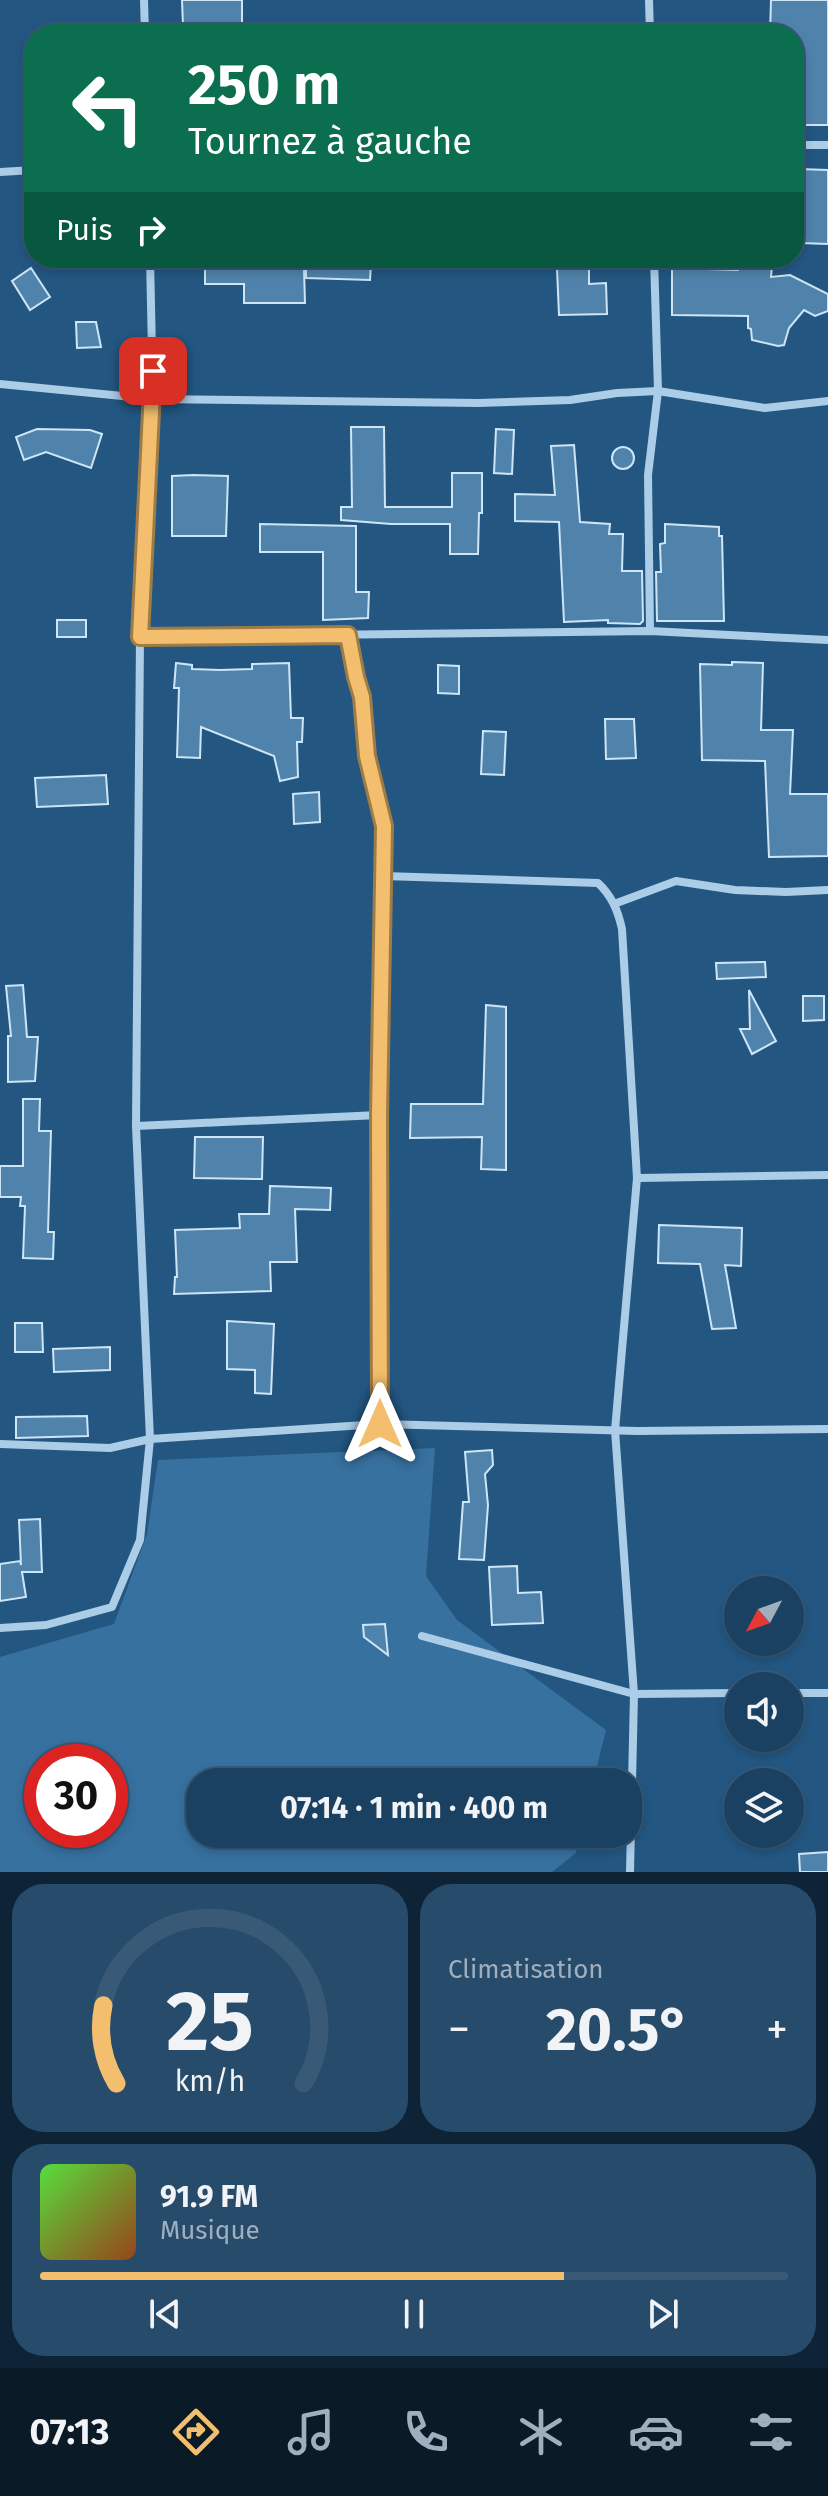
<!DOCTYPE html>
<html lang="fr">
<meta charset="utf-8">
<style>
body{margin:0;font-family:"Fira Sans",sans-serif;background:#274c6b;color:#f1f3f6;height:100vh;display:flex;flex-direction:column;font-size:30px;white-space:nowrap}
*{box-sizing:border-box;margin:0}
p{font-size:26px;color:#9fafbe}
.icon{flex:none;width:44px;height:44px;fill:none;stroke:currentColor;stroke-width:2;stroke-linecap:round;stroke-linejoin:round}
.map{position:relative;height:1872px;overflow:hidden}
.drawer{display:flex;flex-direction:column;gap:12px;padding:12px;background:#0e2436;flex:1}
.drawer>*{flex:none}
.banner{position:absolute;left:24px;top:24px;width:780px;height:244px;border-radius:32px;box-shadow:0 4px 12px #0003,0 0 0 2px #385a77;background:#0b6e4f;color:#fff;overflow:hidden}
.needle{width:52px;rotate:229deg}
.fabs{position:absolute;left:724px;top:1576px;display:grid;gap:16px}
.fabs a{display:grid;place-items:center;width:80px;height:80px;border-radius:50%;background:#1a4162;box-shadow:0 4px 12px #0003,0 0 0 2px #385a77;font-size:40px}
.speed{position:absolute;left:24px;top:1744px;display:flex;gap:16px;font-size:40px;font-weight:700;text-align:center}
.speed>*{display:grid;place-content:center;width:104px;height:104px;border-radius:50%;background:#1a4162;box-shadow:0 4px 12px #0003,0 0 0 2px #385a77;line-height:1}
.speed .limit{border:12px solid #d22;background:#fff;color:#111}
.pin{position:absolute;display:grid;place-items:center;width:68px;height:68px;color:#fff;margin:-34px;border-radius:16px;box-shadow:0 4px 12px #0006}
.me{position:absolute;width:88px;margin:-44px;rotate:0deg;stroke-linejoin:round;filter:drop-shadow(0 0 6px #0008)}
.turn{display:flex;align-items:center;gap:28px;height:168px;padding:0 32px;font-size:36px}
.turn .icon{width:104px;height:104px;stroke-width:2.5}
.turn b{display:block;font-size:56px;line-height:68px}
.then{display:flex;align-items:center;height:76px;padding:0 32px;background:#0003;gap:16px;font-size:30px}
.big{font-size:60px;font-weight:700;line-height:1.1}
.drawer .card{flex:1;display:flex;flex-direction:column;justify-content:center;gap:12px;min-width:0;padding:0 28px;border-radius:32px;background:#274c6b}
.drawer .dial{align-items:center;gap:0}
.dial svg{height:208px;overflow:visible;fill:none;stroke:#385a77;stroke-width:7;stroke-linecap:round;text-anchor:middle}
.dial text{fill:#f1f3f6;stroke:none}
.song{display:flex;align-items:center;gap:24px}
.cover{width:96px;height:96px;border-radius:12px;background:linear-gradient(135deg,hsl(110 70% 55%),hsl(20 70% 35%))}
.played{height:8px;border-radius:4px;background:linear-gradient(90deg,#f3be6d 70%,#385a77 70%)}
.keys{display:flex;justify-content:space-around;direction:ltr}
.heat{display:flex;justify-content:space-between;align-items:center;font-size:44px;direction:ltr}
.drawer .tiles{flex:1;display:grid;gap:12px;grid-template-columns:1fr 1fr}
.card:last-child{grid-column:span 2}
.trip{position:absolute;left:186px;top:1768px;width:456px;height:80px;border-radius:32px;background:#1a4162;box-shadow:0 4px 12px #0003,0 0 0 2px #385a77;font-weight:700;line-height:80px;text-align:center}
.dock{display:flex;height:128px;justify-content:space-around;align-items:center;background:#0a1a27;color:#9fafbe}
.dock .icon{width:56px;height:56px}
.dock .active{color:#f3be6d}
.dock b{font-size:36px;color:#f1f3f6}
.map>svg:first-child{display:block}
.green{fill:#3771a0;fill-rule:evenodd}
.building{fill:#5083ac;stroke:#cee5f6;stroke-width:2}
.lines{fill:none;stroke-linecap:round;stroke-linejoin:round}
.minor{stroke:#abcde8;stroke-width:8}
.route-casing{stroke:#9e7c47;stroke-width:20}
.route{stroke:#f3be6d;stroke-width:14}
</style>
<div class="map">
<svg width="828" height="1872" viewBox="0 0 828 1872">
<rect width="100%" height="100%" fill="#235782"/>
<!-- green -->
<path class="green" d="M 435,1448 L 426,1576 L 457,1620 L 606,1730 L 593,1782 L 200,1782 L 200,1834 L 580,1834 L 576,1853 L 552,1872 L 0,1872 L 0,1657 L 114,1624 L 147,1534 L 158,1460 ZM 42,1762 L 110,1762 L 110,1830 L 42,1830 Z"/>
<!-- building -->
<g class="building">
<polygon points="182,0 242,0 242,27 183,26"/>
<polygon points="771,0 828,0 828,125 794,125 794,34 770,34"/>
<polygon points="799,169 828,170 828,244 800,243"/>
<polygon points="205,258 273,258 273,269 304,269 305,303 244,303 244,284 205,284"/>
<polygon points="306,258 355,258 355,263 371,264 370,280 306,278"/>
<polygon points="739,258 757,258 772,265 771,277 790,275 828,294 828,311 815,316 804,310 789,328 784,345 778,346 752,340 751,329 748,328 748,316 672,315 672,268 738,270"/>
<polygon points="31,268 50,297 30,310 12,281"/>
<polygon points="589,268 589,284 606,283 607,314 559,315 557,269"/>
<polygon points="76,322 96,322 101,347 77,348"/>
<polygon points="351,427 384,427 385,507 452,507 452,473 482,473 482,513 479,513 478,554 450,554 450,524 391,524 341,520 341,507 352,507"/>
<polygon points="37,429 90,430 102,434 91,468 46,452 24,460 16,437"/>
<polygon points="496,429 514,430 512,474 494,473"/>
<polygon points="574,445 580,522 610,524 609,534 623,534 622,571 642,571 643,621 640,624 608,623 608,620 564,622 559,522 515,521 515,494 555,495 551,446"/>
<circle cx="623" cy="458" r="11"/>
<polygon points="193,475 228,476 226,536 172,536 172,476"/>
<polygon points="260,524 356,526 356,592 369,592 368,618 323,620 323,552 260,552"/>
<polygon points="665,524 719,527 719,536 722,536 724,621 657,621 656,572 661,572 660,544 665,543"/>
<rect x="57" y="620" width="29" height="17"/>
<polygon points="732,662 763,663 761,730 793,730 790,794 828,794 828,856 769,857 765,761 702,760 700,664 732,665"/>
<polygon points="176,663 192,665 192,669 220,670 252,669 252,664 289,663 291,718 303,718 302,742 297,742 298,777 280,781 274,756 201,727 200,758 177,757 179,688 174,688"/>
<polygon points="438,665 459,666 459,694 438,693"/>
<polygon points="605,719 634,719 636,758 606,759"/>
<polygon points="483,731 506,732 504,775 481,774"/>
<polygon points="106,775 108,804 37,807 35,778"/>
<polygon points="319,792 320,822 294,824 293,794"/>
<polygon points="765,962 766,977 717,979 716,963"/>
<polygon points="23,985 27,1037 38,1037 35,1081 8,1082 8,1036 11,1036 6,986"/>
<polygon points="749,990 776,1041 752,1054 740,1029 750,1029"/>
<polygon points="803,996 824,996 824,1020 803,1021"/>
<polygon points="486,1005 506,1007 506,1170 481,1169 482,1137 410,1138 411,1104 483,1104"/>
<polygon points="23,1099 40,1099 39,1131 51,1131 48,1232 54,1232 53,1259 23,1258 25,1206 20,1206 21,1197 0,1197 0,1166 23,1166"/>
<polygon points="195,1137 263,1137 262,1179 194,1178"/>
<polygon points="270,1186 331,1188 330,1210 295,1209 297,1262 270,1262 271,1291 174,1294 175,1277 177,1277 175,1230 240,1228 239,1214 269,1214"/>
<polygon points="659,1225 742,1228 741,1266 725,1265 736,1328 712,1329 700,1264 658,1263"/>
<polygon points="227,1321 274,1324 271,1394 255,1393 255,1370 227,1369"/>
<polygon points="15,1323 42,1323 43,1352 15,1352"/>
<polygon points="110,1347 110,1370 54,1372 53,1349"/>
<polygon points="87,1416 88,1436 16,1438 16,1417"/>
<polygon points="492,1450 493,1465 485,1474 488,1505 484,1560 459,1559 463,1502 469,1502 465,1452"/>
<polygon points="40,1519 42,1572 22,1572 26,1597 0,1601 0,1564 20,1561 21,1565 19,1520"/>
<polygon points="517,1566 518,1593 541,1592 543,1623 492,1625 489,1567"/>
<polygon points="385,1624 388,1655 364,1637 363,1625"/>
<polygon points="828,1852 828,1872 800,1872 799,1854"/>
</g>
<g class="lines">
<!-- minor -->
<g class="minor">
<polyline points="144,0 145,34"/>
<polyline points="649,0 650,34"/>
<polyline points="794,145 828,145"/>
<polyline points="0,172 34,170"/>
<polyline points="0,384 153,399 478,403 570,400 617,393 658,391 765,408 828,401"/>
<polyline points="650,631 648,475 658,391 654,258"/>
<polyline points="348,635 362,697 367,756 384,826 379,1115 380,1424"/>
<polyline points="140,637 650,631 828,640"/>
<path d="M 384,876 L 598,883 C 612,896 618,911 622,929 L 637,1178 L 615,1430 L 634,1694 L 630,1872"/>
<polyline points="614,904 676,881 735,890 786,892 828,890"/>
<polyline points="136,1126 379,1115"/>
<polyline points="637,1178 828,1175"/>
<polyline points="0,1444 110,1448 150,1439 380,1424 637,1431 828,1429"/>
<polyline points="0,1628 46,1625 112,1607 140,1540 150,1439 136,1126 140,637 153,399 150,258"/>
<polyline points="422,1636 634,1694 738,1693"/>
<polyline points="790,1693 828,1693"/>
</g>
</g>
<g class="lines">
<!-- route casing -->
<g class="route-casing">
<polyline id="route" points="153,371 140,637 348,635 356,677 362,697 367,756 384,826 379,1115 380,1424"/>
</g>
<!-- route -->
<use href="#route" class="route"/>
</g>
</svg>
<div class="fabs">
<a><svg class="needle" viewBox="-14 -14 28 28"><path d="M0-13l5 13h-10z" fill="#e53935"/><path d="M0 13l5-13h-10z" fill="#9fafbe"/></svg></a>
<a><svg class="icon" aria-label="sound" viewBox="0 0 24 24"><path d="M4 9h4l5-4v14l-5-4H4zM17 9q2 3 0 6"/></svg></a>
<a><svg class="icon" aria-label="layers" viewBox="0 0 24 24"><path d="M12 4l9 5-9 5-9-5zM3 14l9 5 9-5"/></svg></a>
</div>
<div class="speed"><div class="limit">30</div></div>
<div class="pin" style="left:153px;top:371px;background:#d93025"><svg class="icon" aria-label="arrive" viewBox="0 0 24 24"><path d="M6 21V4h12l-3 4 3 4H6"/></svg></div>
<svg class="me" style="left:380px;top:1424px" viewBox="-20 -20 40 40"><path d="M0-17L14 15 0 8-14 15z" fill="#f3be6d" stroke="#fff" stroke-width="4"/></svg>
<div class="trip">07:14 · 1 min · 400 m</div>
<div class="banner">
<div class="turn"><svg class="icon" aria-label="left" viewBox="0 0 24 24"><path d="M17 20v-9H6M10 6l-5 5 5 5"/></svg><div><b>250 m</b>Tournez à gauche</div></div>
<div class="then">Puis<svg class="icon" aria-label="right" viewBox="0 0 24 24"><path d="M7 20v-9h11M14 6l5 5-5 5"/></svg></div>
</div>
</div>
<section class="drawer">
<div class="tiles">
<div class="card dial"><svg viewBox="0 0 100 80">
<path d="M14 69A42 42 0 1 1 86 69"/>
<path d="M14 69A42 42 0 0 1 9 39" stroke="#f3be6d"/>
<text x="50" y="56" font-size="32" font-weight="700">25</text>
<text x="50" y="72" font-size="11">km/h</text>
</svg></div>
<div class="card"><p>Climatisation</p>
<div class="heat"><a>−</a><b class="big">20.5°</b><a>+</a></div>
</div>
<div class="card">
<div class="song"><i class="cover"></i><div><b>91.9 FM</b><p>Musique</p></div></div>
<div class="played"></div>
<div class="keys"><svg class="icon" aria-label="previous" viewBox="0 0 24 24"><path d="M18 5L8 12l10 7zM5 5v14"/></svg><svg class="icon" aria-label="pause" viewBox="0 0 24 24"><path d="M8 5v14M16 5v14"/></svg><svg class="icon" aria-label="next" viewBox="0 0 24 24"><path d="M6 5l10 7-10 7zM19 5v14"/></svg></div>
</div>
</div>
</section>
<nav class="dock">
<b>07:13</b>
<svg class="icon active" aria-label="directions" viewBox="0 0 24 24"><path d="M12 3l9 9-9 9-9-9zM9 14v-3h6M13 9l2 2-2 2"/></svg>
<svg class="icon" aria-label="music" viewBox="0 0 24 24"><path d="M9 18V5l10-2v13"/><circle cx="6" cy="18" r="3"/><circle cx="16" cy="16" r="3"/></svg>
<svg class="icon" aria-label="phone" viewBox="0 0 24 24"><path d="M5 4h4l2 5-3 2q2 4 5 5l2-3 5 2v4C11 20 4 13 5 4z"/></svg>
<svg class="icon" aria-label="climate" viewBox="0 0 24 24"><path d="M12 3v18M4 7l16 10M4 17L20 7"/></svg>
<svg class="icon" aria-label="car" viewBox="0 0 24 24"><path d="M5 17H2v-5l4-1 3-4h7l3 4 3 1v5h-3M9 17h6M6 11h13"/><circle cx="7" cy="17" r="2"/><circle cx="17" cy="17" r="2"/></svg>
<svg class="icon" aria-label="filters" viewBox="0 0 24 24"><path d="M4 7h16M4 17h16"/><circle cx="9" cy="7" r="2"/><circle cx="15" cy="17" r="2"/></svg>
</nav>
